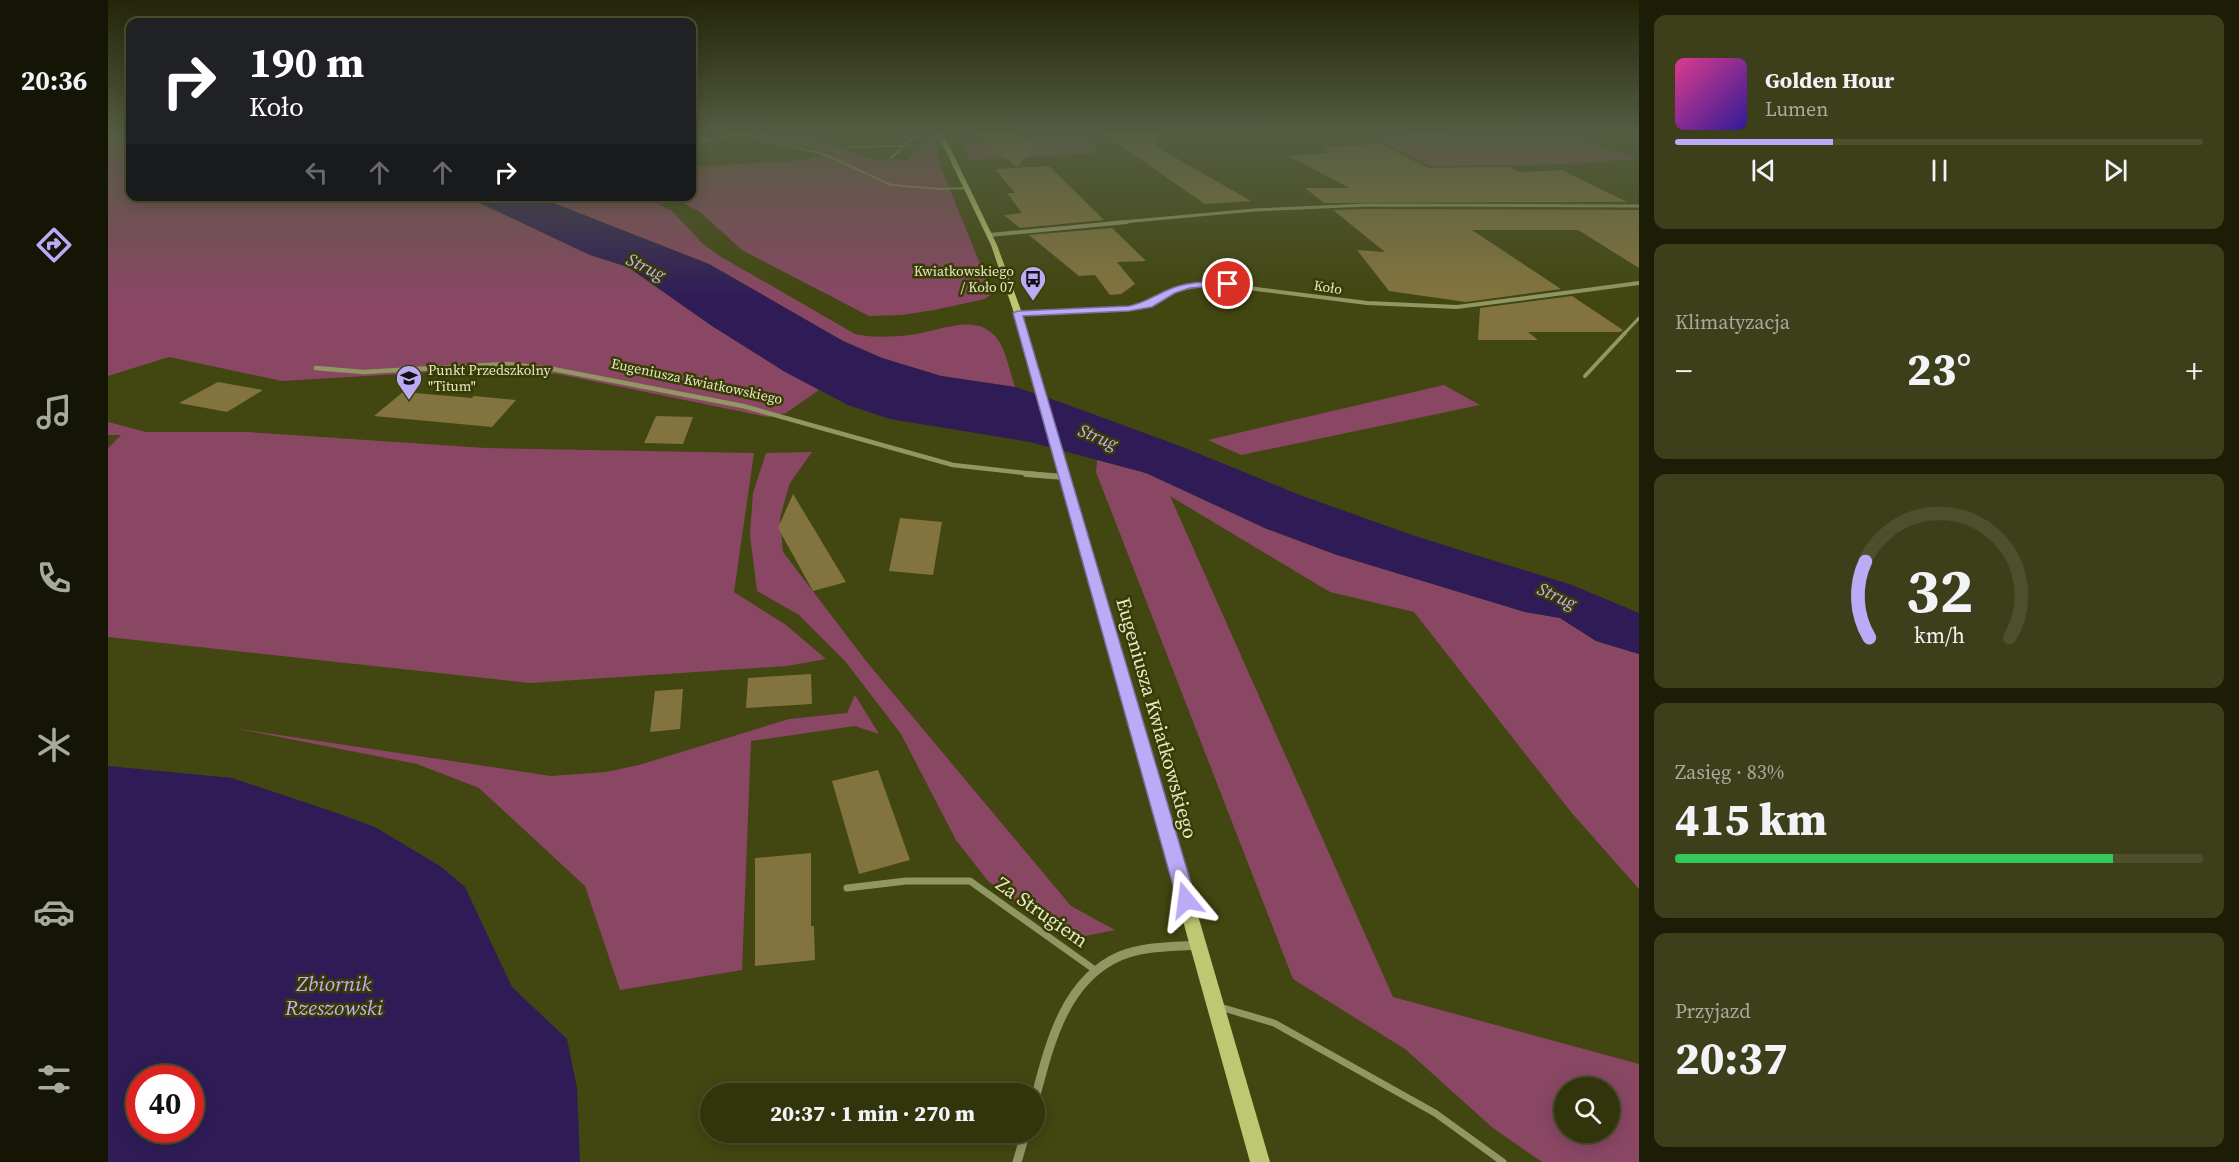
<!DOCTYPE html>
<html lang="pl">
<meta charset="utf-8">
<style>
body{margin:0;font-family:"Source Serif 4",serif;background:#3d3f1a;color:#f1f3f6;height:100vh;display:flex;flex-direction:column;font-size:22px;white-space:nowrap}
*{box-sizing:border-box;margin:0}
p{font-size:20px;color:#a8aa9d}
.icon{flex:none;width:33px;height:33px;fill:none;stroke:currentColor;stroke-width:2;stroke-linecap:round;stroke-linejoin:round}
.map{position:relative;flex:1;overflow:hidden}
.drawer{display:flex;flex-direction:column;gap:15px;padding:15px;background:#1c1d07;width:600px}
.drawer>*{flex:none}
.hud{position:absolute;left:18px;top:18px;width:570px;height:183px;border-radius:12px;box-shadow:0 3px 15px #0003,0 0 0 2px #4d4f2d;background:#202124;color:#fff;overflow:hidden}
.controls{position:absolute;left:1446px;top:1077px;display:grid;gap:12px}
.controls a{display:grid;place-items:center;width:66px;height:66px;border-radius:50%;background:#32340c;box-shadow:0 3px 15px #0003,0 0 0 2px #4d4f2d;font-size:30px}
.speed{position:absolute;left:18px;top:1065px;display:flex;gap:12px;font-size:30px;font-weight:700;text-align:center}
.speed>*{display:grid;place-content:center;width:78px;height:78px;border-radius:50%;background:#32340c;box-shadow:0 3px 15px #0003,0 0 0 2px #4d4f2d;line-height:1}
.speed .limit{border:9px solid #d22;background:#fff;color:#111}
.pin{position:absolute;display:grid;place-items:center;width:51px;height:51px;color:#fff;margin:-26px;border:3px solid #fff;border-radius:50%;box-shadow:0 2px 6px #0007}
.me{position:absolute;width:66px;margin:-33px;rotate:344deg;stroke-linejoin:round;filter:drop-shadow(0 0 4px #0008)}
.turn{display:flex;align-items:center;gap:21px;height:126px;padding:0 24px;font-size:27px}
.turn .icon{width:78px;height:78px;stroke-width:2.5}
.turn b{display:block;font-size:42px;line-height:51px}
.lanes{display:flex;align-items:center;height:57px;padding:0 24px;background:#0003;justify-content:center;gap:30px;direction:ltr}
.lanes .off{opacity:.35}
.big{font-size:45px;font-weight:800;line-height:1.1}
.drawer .tile{flex:1;display:flex;flex-direction:column;justify-content:center;gap:9px;min-width:0;padding:0 21px;border-radius:12px;background:#3d3f1a}
.drawer .dial{align-items:center;gap:0}
.dial svg{height:156px;overflow:visible;fill:none;stroke:#4d4f2d;stroke-width:7;stroke-linecap:round;text-anchor:middle}
.dial text{fill:#f1f3f6;stroke:none}
.song{display:flex;align-items:center;gap:18px}
.cover{width:72px;height:72px;border-radius:9px;background:linear-gradient(135deg,hsl(330 70% 55%),hsl(250 70% 35%))}
.played{height:6px;border-radius:3px;background:linear-gradient(90deg,#bbaaf6 30%,#4d4f2d 30%)}
.keys{display:flex;justify-content:space-around;direction:ltr}
.heat{display:flex;justify-content:space-between;align-items:center;font-size:33px;direction:ltr}
.charge{height:9px;border-radius:4px;background:linear-gradient(90deg,#34c759 83%,#4d4f2d 0)}
.trip{position:absolute;left:592px;top:1083px;width:345px;height:60px;border-radius:30px;background:#32340c;box-shadow:0 3px 15px #0003,0 0 0 2px #4d4f2d;font-weight:800;line-height:60px;text-align:center}
main{display:flex;flex:1;min-height:0}
.menu{display:flex;flex-direction:column;width:108px;justify-content:space-around;align-items:center;background:#141505;color:#a8aa9d}
.menu .icon{width:42px;height:42px}
.menu .current{color:#bbaaf6}
.menu b{font-size:27px;color:#f1f3f6}
.map>svg:first-child{display:block}
.green{fill:#894764;fill-rule:evenodd}
.water{fill:#2f1c57;fill-rule:evenodd}
.building{fill:#83743f}
.lines{fill:none;stroke-linecap:round;stroke-linejoin:round}
.lane-far3{stroke:#919763;stroke-width:2}
.lane-far2{stroke:#919763;stroke-width:3}
.lane-far1{stroke:#919763;stroke-width:4}
.lane{stroke:#919763;stroke-width:7}
.street-far4{stroke:#919763;stroke-width:3}
.street-far3{stroke:#919763;stroke-width:4}
.street-far2{stroke:#919763;stroke-width:4.5}
.street-far1{stroke:#919763;stroke-width:6}
.street{stroke:#919763;stroke-width:9}
.secondary{fill:#bec771;fill-rule:evenodd}
.route{fill:#bbaaf6;stroke:#7a6ea0;stroke-width:1.5}
.labels{text-anchor:middle;stroke-width:5;stroke-linejoin:round;paint-order:stroke}
.far-poi-label{font-size:14px;fill:#e4e8cc;stroke:#383b02;text-anchor:end}
.far-street-label{font-size:14px;fill:#e4e8cc;stroke:#383b02}
.water-label{font-size:18px;font-style:italic;fill:#c1b1fb;stroke:#383b02}
.near-street-label{font-size:20px;fill:#e4e8cc;stroke:#383b02}
.near-water-label{font-size:21px;font-style:italic;fill:#c1b1fb;stroke:#383b02}
</style>
<main>
<nav class="menu">
<b>20:36</b>
<svg class="icon current" aria-label="directions" viewBox="0 0 24 24"><path d="M12 3l9 9-9 9-9-9zM9 14v-3h6M13 9l2 2-2 2"/></svg>
<svg class="icon" aria-label="music" viewBox="0 0 24 24"><path d="M9 18V5l10-2v13"/><circle cx="6" cy="18" r="3"/><circle cx="16" cy="16" r="3"/></svg>
<svg class="icon" aria-label="phone" viewBox="0 0 24 24"><path d="M5 4h4l2 5-3 2q2 4 5 5l2-3 5 2v4C11 20 4 13 5 4z"/></svg>
<svg class="icon" aria-label="climate" viewBox="0 0 24 24"><path d="M12 3v18M4 7l16 10M4 17L20 7"/></svg>
<svg class="icon" aria-label="car" viewBox="0 0 24 24"><path d="M5 17H2v-5l4-1 3-4h7l3 4 3 1v5h-3M9 17h6M6 11h13"/><circle cx="7" cy="17" r="2"/><circle cx="17" cy="17" r="2"/></svg>
<svg class="icon" aria-label="filters" viewBox="0 0 24 24"><path d="M4 7h16M4 17h16"/><circle cx="9" cy="7" r="2"/><circle cx="15" cy="17" r="2"/></svg>
</nav>
<div class="map">
<svg width="1531" height="1162" viewBox="0 0 1531 1162">
<rect width="100%" height="100%" fill="#424610"/>
<!-- green -->
<g class="green">
<polygon points="0,135 22,135 22,196 359,197 482,255 520,267 604,326 711,390 678,413 660,417 450,374 377,369 174,381 61,357 0,376"/>
<path d="M 646,135 C 675,135 702,136 729,146 C 749,153 757,159 778,161 L 781,159 L 799,160 L 820,141 L 826,142 L 835,173 L 884,293 L 877,299 L 826,310 L 794,315 L 761,316 L 634,250 L 592,212 L 564,197 L 584,196 L 584,167 L 693,160 L 727,153 Z"/>
<polygon points="1301,135 1462,136 1531,159 1460,164 1323,166 1265,138"/>
<polygon points="975,138 992,153 863,160 852,144"/>
<path d="M 430,197 L 536,197 L 564,211 L 594,243 L 610,255 L 747,334 C 766,338 783,337 802,335 C 832,332 872,309 892,343 C 899,355 902,373 907,387 L 833,376 L 774,358 L 735,341 L 601,264 Z"/>
<polygon points="1336,385 1372,405 1133,455 1100,440"/>
<polygon points="0,422 38,432 140,432 378,448 646,453 626,592 678,625 718,659 679,666 422,683 0,637 0,448 13,435 0,435"/>
<polygon points="704,452 682,483 678,496 672,518 675,552 758,661 963,906 1007,930 977,936 945,930 880,881 848,840 793,734 737,661 691,615 649,591 642,535 645,493 658,453"/>
<path d="M 989,460 L 1038,473 L 1159,529 L 1229,555 L 1417,612 L 1452,618 L 1488,641 L 1531,654 L 1531,889 L 1463,812 L 1306,612 L 1222,592 L 1062,496 L 1285,997 L 1531,1064 L 1531,1162 L 1434,1162 L 1385,1128 L 1297,1049 L 1185,979 L 988,472 ZM 1456,1088 L 1502,1088 L 1502,1132 L 1456,1132 Z"/>
<polygon points="747,695 771,734 747,726 643,741 634,970 512,990 477,886 371,788 309,764 125,728 443,776 498,772 531,765 681,719 739,713"/>
</g>
<!-- water -->
<g class="water">
<polygon points="359,197 430,197 601,264 735,341 774,358 833,376 907,387 955,403 1077,448 1192,495 1304,535 1464,585 1531,613 1531,654 1488,641 1452,618 1417,612 1229,555 1159,529 1038,473 922,442 782,419 740,405 677,372 604,326 520,267 482,255"/>
<path d="M 0,766 L 124,778 L 223,811 L 267,827 L 332,866 L 357,887 L 404,987 L 459,1039 L 469,1088 L 472,1162 L 0,1162 ZM 32,1078 L 82,1078 L 82,1130 L 32,1130 Z"/>
</g>
<!-- building -->
<g class="building">
<polygon points="867,135 911,135 925,148 909,167"/>
<polygon points="997,135 1049,135 1049,147 1143,201 1097,204"/>
<polygon points="1273,144 1320,168 1401,167 1411,172 1454,170 1519,202 1216,203 1197,188 1242,188 1180,156 1221,153 1217,147"/>
<polygon points="941,166 996,220 912,228 896,215 914,213 899,193 907,193 887,169"/>
<polygon points="1259,209 1531,210 1531,268 1470,230 1364,230 1453,289 1358,302 1281,291 1249,250 1277,252 1225,210"/>
<polygon points="1004,228 1038,261 1009,262 1027,284 1013,294 1002,295 987,275 971,276 921,235"/>
<polygon points="1464,296 1515,330 1512,332 1420,332 1430,340 1370,340 1372,308"/>
<polygon points="110,382 155,390 119,412 71,403"/>
<polygon points="295,392 364,398 366,396 408,400 384,427 266,416"/>
<polygon points="548,416 585,417 575,444 536,443"/>
<polygon points="685,494 738,582 705,591 670,528"/>
<polygon points="792,518 834,522 825,575 781,571"/>
<polygon points="703,674 704,704 638,708 640,678"/>
<polygon points="575,689 572,729 542,732 547,691"/>
<polygon points="770,770 802,860 751,874 724,781"/>
<polygon points="703,853 703,926 706,926 707,960 647,966 647,858"/>
<polygon points="769,1085 770,1094 728,1094 743,1090"/>
<polygon points="702,1132 773,1132 773,1133 726,1144 725,1141 701,1144"/>
</g>
<g class="lines">
<!-- lane-far3 -->
<g class="lane-far3">
<polyline points="635,135 716,154 783,185 833,189 858,188"/>
<polyline points="584,144 629,135"/>
<polyline points="738,147 795,146"/>
<polyline points="783,158 803,139 835,138"/>
</g>
<!-- lane-far2 -->
<polyline class="lane-far2" points="1515,335 1531,318"/>
<!-- lane-far1 -->
<polyline class="lane-far1" points="1477,376 1517,333"/>
<!-- lane -->
<g class="lane">
<polyline points="739,888 798,881 862,881 987,970"/>
<polyline points="1112,1007 1166,1023 1327,1113 1395,1162"/>
</g>
<!-- street-far4 -->
<polyline class="street-far4" points="1003,223 1146,210 1259,205 1531,206"/>
<!-- street-far3 -->
<g class="street-far3">
<polyline points="881,235 1019,222"/>
<polyline points="910,313 1021,309 1041,305 1064,291 1101,283 1259,303 1349,307 1531,283"/>
</g>
<!-- street-far2 -->
<polyline class="street-far2" points="208,368 255,372 399,364 445,369 635,406 845,465 936,475"/>
<!-- street-far1 -->
<polyline class="street-far1" points="918,474 956,477"/>
<!-- street -->
<g class="street">
<path d="M 927,1099 C 941,1046 956,980 1012,956 C 1035,946 1065,947 1090,945"/>
<polyline points="909,1162 918,1132"/>
</g>
<!-- secondary -->
<polygon class="secondary" points="830,135 836,135 889,245 914,313 1162,1162 1142,1162 906,313 883,245"/>
</g>
<!-- sky -->
<linearGradient id="sky" x2="0" y2="1"><stop stop-color="#242609"/><stop offset="0.45" stop-color="#545d42"/><stop offset="1" stop-color="#545d42" stop-opacity="0"/></linearGradient>
<rect width="1531" height="297" fill="url(#sky)"/>
<!-- route -->
<path class="route" d="M 1120,281 L 1124,284 L 1123,285 L 1082,288 L 1067,293 L 1044,307 L 1021,311 L 915,316 L 1088,900 L 1085,906 L 1078,909 L 1071,906 L 1069,900 L 905,313 L 910,311 L 1021,306 C 1037,303 1047,295 1062,289 C 1080,281 1100,282 1120,281 Z"/>
<!-- icons -->
<defs>
<g id="bus-pin" transform="scale(1.35)"><path d="M0 17L-7.5 6A9.5 9.5 0 1 1 7.5 6Z" fill="#bbaaf6" stroke="#383b02"/><path d="M-5-6H5V4H4V6H2V4H-2V6H-4V4H-5ZM-3.5-4V0h7V-4ZM-3.5 1.2v1.5H-2V1.2ZM2 1.2v1.5H3.5V1.2Z" fill="#111"/></g>
<g id="school-pin" transform="scale(1.35)"><path d="M0 17L-7.5 6A9.5 9.5 0 1 1 7.5 6Z" fill="#bbaaf6" stroke="#383b02"/><path d="M0-5L7-2L0 1L-7-2ZM-4 1L0 2.5L4 1V4Q0 6-4 4Z" fill="#111"/></g>
</defs>
<g fill-rule="evenodd">
<use href="#bus-pin" x="925" y="279"/>
<use href="#school-pin" x="301" y="378"/>
</g>
<g class="labels">
<!-- far-poi labels -->
<g class="far-poi-label">
<text x="906" y="276">Kwiatkowskiego<tspan x="906" dy="16">/ Koło 07</tspan></text>
<text x="320" y="375" text-anchor="start">Punkt Przedszkolny<tspan x="320" dy="16">"Titum"</tspan></text>
</g>
<!-- far-street labels -->
<g class="far-street-label">
<text transform="translate(1220 287) rotate(9)" y="5">Koło</text>
<text transform="translate(589 381) rotate(12)" y="5">Eugeniusza Kwiatkowskiego</text>
</g>
<!-- water labels -->
<g class="water-label">
<text transform="translate(538 267) rotate(26)" y="6">Strug</text>
<text transform="translate(990 437) rotate(22)" y="6">Strug</text>
<text transform="translate(1449 596) rotate(24)" y="6">Strug</text>
</g>
<!-- near-street labels -->
<g class="near-street-label">
<text transform="translate(1049 718) rotate(74)" y="7">Eugeniusza Kwiatkowskiego</text>
<text transform="translate(934 912) rotate(35)" y="7">Za Strugiem</text>
</g>
<!-- near-water labels -->
<g class="near-water-label">
<text x="226" y="991">Zbiornik<tspan x="226" dy="24">Rzeszowski</tspan></text>
</g>
</g>
</svg>
<div class="controls">
<a><svg class="icon" aria-label="search" viewBox="0 0 24 24"><circle cx="10" cy="10" r="6"/><path d="M15 15l6 6"/></svg></a>
</div>
<div class="speed"><div class="limit">40</div></div>
<div class="pin" style="left:1120px;top:284px;background:#d93025"><svg class="icon" aria-label="arrive" viewBox="0 0 24 24"><path d="M6 21V4h12l-3 4 3 4H6"/></svg></div>
<svg class="me" style="left:1078px;top:900px" viewBox="-20 -20 40 40"><path d="M0-17L14 15 0 8-14 15z" fill="#bbaaf6" stroke="#fff" stroke-width="4"/></svg>
<div class="trip">20:37 · 1 min · 270 m</div>
<div class="hud">
<div class="turn"><svg class="icon" aria-label="right" viewBox="0 0 24 24"><path d="M7 20v-9h11M14 6l5 5-5 5"/></svg><div><b>190 m</b>Koło</div></div>
<div class="lanes"><svg class="icon off" aria-label="left" viewBox="0 0 24 24"><path d="M17 20v-9H6M10 6l-5 5 5 5"/></svg><svg class="icon off" aria-label="ahead" viewBox="0 0 24 24"><path d="M12 20V5M6 11l6-6 6 6"/></svg><svg class="icon off" aria-label="ahead" viewBox="0 0 24 24"><path d="M12 20V5M6 11l6-6 6 6"/></svg><svg class="icon" aria-label="right" viewBox="0 0 24 24"><path d="M7 20v-9h11M14 6l5 5-5 5"/></svg></div>
</div>
</div>
<section class="drawer">
<div class="tile">
<div class="song"><i class="cover"></i><div><b>Golden Hour</b><p>Lumen</p></div></div>
<div class="played"></div>
<div class="keys"><svg class="icon" aria-label="previous" viewBox="0 0 24 24"><path d="M18 5L8 12l10 7zM5 5v14"/></svg><svg class="icon" aria-label="pause" viewBox="0 0 24 24"><path d="M8 5v14M16 5v14"/></svg><svg class="icon" aria-label="next" viewBox="0 0 24 24"><path d="M6 5l10 7-10 7zM19 5v14"/></svg></div>
</div>
<div class="tile"><p>Klimatyzacja</p>
<div class="heat"><a>−</a><b class="big">23°</b><a>+</a></div>
</div>
<div class="tile dial"><svg viewBox="0 0 100 80">
<path d="M14 69A42 42 0 1 1 86 69"/>
<path d="M14 69A42 42 0 0 1 12 30" stroke="#bbaaf6"/>
<text x="50" y="56" font-size="32" font-weight="700">32</text>
<text x="50" y="72" font-size="11">km/h</text>
</svg></div>
<div class="tile"><p>Zasięg · 83%</p><b class="big">415 km</b><div class="charge"></div></div>
<div class="tile"><p>Przyjazd</p><b class="big">20:37</b></div>
</section>
</main>
